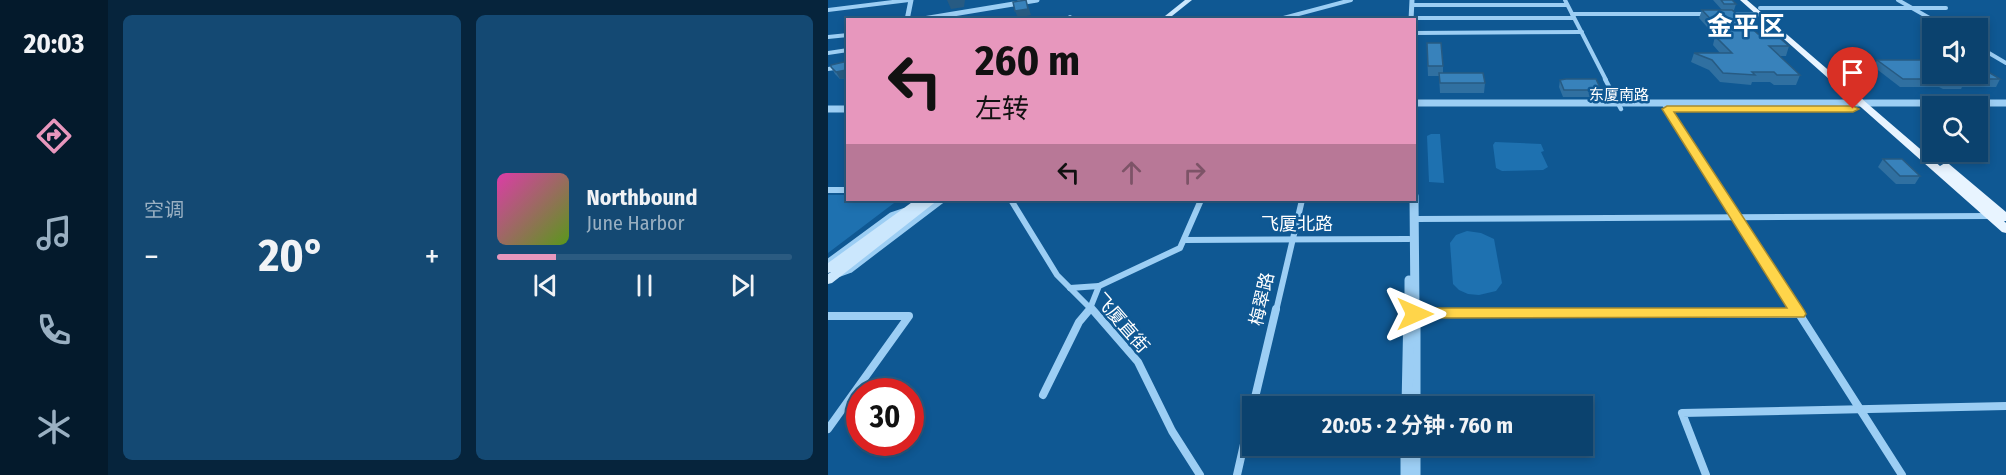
<!DOCTYPE html>
<html lang="zh">
<meta charset="utf-8">
<style>
body{margin:0;font-family:"Fira Sans Condensed","Noto Sans SC",sans-serif;background:#144973;color:#f1f3f6;height:100vh;display:flex;flex-direction:column;font-size:22px;white-space:nowrap}
*{box-sizing:border-box;margin:0}
p{font-size:20px;color:#9ab0c2}
.icon{flex:none;width:33px;height:33px;fill:none;stroke:currentColor;stroke-width:2;stroke-linecap:round;stroke-linejoin:round}
.map{position:relative;flex:1;overflow:hidden}
.drawer{display:flex;flex-direction:column;gap:15px;padding:15px;background:#06243c;width:720px}
.drawer>*{flex:none}
.top-card{position:absolute;left:18px;top:18px;width:570px;height:183px;border-radius:0px;box-shadow:0 3px 9px #0003,0 0 0 2px #2b5b81;background:#e797bd;color:#111;overflow:hidden}
.buttons{position:absolute;left:1094px;top:18px;display:grid;gap:12px}
.buttons a{display:grid;place-items:center;width:66px;height:66px;border-radius:0px;background:#0b426e;box-shadow:0 3px 9px #0003,0 0 0 2px #2b5b81;font-size:30px}
.speed{position:absolute;left:18px;top:378px;display:flex;gap:12px;font-size:30px;font-weight:700;text-align:center}
.speed>*{display:grid;place-content:center;width:78px;height:78px;border-radius:50%;background:#0b426e;box-shadow:0 3px 9px #0003,0 0 0 2px #2b5b81;line-height:1}
.speed .limit{border:9px solid #d22;background:#fff;color:#111}
.pin{position:absolute;display:grid;place-items:center;width:51px;height:51px;color:#fff;margin:-62px -26px;border-radius:50% 50% 50% 0;rotate:-45deg;box-shadow:0 0 6px #0007}
.pin .icon{rotate:45deg}
.me{position:absolute;width:66px;margin:-33px;rotate:90deg;stroke-linejoin:round;filter:drop-shadow(0 0 4px #0008)}
.turn{display:flex;align-items:center;gap:21px;height:126px;padding:0 30px;font-size:27px}
.turn .icon{width:78px;height:78px;stroke-width:2.5}
.turn b{display:block;font-size:42px;line-height:51px}
.lanes{display:flex;align-items:center;height:57px;padding:0 30px;background:#0003;justify-content:center;gap:30px;direction:ltr}
.lanes .off{opacity:.35}
.big{font-size:45px;font-weight:700;line-height:1.1}
.drawer .card{flex:1;display:flex;flex-direction:column;justify-content:center;gap:9px;min-width:0;padding:0 21px;border-radius:9px;background:#144973}
.song{display:flex;align-items:center;gap:18px}
.cover{width:72px;height:72px;border-radius:9px;background:linear-gradient(135deg,hsl(320 70% 55%),hsl(90 70% 35%))}
.played{height:6px;border-radius:3px;background:linear-gradient(90deg,#e797bd 20%,#2b5b81 20%)}
.keys{display:flex;justify-content:space-around;direction:ltr}
.heat{display:flex;justify-content:space-between;align-items:center;font-size:33px;direction:ltr}
.drawer .tiles{flex:1;display:grid;gap:15px;grid-template-columns:repeat(2,1fr)}
.trip{position:absolute;left:414px;top:396px;width:351px;height:60px;border-radius:0px;background:#0b426e;box-shadow:0 3px 9px #0003,0 0 0 2px #2b5b81;font-weight:700;line-height:60px;text-align:center}
main{display:flex;flex:1;min-height:0}
.tab-bar{display:flex;flex-direction:column;width:108px;justify-content:space-around;align-items:center;background:#041a2c;color:#9ab0c2}
.tab-bar .icon{width:42px;height:42px}
.tab-bar .active{color:#e797bd}
.tab-bar b{font-size:27px;color:#f1f3f6}
.map>svg:first-child{display:block}
.green{fill:#1e71b0}
.lines{fill:none;stroke-linecap:round;stroke-linejoin:round}
.minor-far3{stroke:#9ccef4;stroke-width:4}
.minor-far2{stroke:#9ccef4;stroke-width:4.5}
.minor-far1{stroke:#9ccef4;stroke-width:6}
.minor{stroke:#9ccef4;stroke-width:8}
.tertiary-far3{stroke:#9ccef4;stroke-width:5}
.tertiary-far2{stroke:#9ccef4;stroke-width:7}
.tertiary-far1{stroke:#9ccef4;stroke-width:9}
.tertiary{stroke:#9ccef4;stroke-width:11}
.secondary{fill:#cbe7fd;fill-rule:evenodd}
.primary{fill:#e8f4ff;fill-rule:evenodd}
.wall{fill:#3070a1}
.shaded-wall{fill:#275b83}
.building{fill:#3882bb;stroke:#275b83;stroke-width:1.5}
.route{fill:#ffd54a;stroke:#a68a30;stroke-width:1.5}
.labels{text-anchor:middle;stroke-width:5;stroke-linejoin:round;paint-order:stroke}
.far-street-label{font-size:15px;fill:#fff;stroke:#0f5893}
.street-label{font-size:18px;fill:#fff;stroke:#0f5893}
.far-town-label{font-size:26px;font-weight:bold;fill:#fff;stroke:#0f5893}
</style>
<main>
<nav class="tab-bar">
<b>20:03</b>
<svg class="icon active" aria-label="directions" viewBox="0 0 24 24"><path d="M12 3l9 9-9 9-9-9zM9 14v-3h6M13 9l2 2-2 2"/></svg>
<svg class="icon" aria-label="music" viewBox="0 0 24 24"><path d="M9 18V5l10-2v13"/><circle cx="6" cy="18" r="3"/><circle cx="16" cy="16" r="3"/></svg>
<svg class="icon" aria-label="phone" viewBox="0 0 24 24"><path d="M5 4h4l2 5-3 2q2 4 5 5l2-3 5 2v4C11 20 4 13 5 4z"/></svg>
<svg class="icon" aria-label="climate" viewBox="0 0 24 24"><path d="M12 3v18M4 7l16 10M4 17L20 7"/></svg>
</nav>
<section class="drawer">
<div class="tiles">
<div class="card"><p>空调</p>
<div class="heat"><a>−</a><b class="big">20°</b><a>+</a></div>
</div>
<div class="card">
<div class="song"><i class="cover"></i><div><b>Northbound</b><p>June Harbor</p></div></div>
<div class="played"></div>
<div class="keys"><svg class="icon" aria-label="previous" viewBox="0 0 24 24"><path d="M18 5L8 12l10 7zM5 5v14"/></svg><svg class="icon" aria-label="pause" viewBox="0 0 24 24"><path d="M8 5v14M16 5v14"/></svg><svg class="icon" aria-label="next" viewBox="0 0 24 24"><path d="M6 5l10 7-10 7zM19 5v14"/></svg></div>
</div>
</div>
</section>
<div class="map">
<svg width="1178" height="475" viewBox="0 0 1178 475">
<rect width="100%" height="100%" fill="#0f5893"/>
<!-- green -->
<g class="green">
<polygon points="603,134 612,134 616,183 601,182 599,136"/>
<polygon points="667,142 713,144 716,151 713,152 720,167 715,170 674,171 668,168 665,145"/>
<polygon points="0,195 19,195 20,200 70,200 0,253"/>
<polygon points="639,231 653,233 666,239 674,283 668,291 651,295 640,294 631,290 625,284 622,243 628,235"/>
</g>
<g class="lines">
<!-- minor-far3 -->
<g class="minor-far3">
<polyline points="737,0 778,80"/>
<polyline points="1070,0 1119,28"/>
<polyline points="586,5 739,5"/>
<polyline points="932,8 1118,8"/>
<polyline points="0,10 81,0"/>
<polyline points="744,14 879,14"/>
<polyline points="901,14 931,14"/>
<polyline points="586,18 746,18"/>
<polyline points="239,20 242,17"/>
<polyline points="448,20 523,0"/>
<polyline points="586,33 754,32"/>
<polyline points="0,37 20,35"/>
<polyline points="1149,46 1178,63"/>
<polyline points="0,53 20,50"/>
<polyline points="0,69 20,66"/>
</g>
<!-- minor-far2 -->
<g class="minor-far2">
<polyline points="777,79 793,109"/>
<polyline points="836,104 886,181"/>
</g>
<!-- minor-far1 -->
<g class="minor-far1">
<polyline points="885,180 969,311"/>
<polyline points="0,190 20,190"/>
<polyline points="183,200 229,275 265,311"/>
<polyline points="587,219 1162,216"/>
<polyline points="356,240 581,239"/>
<polyline points="0,262 64,215 76,211"/>
<polyline points="11,274 22,270 114,200"/>
<polyline points="242,288 271,286"/>
<polyline points="261,311 271,286 352,248 373,200"/>
<polyline points="448,311 474,200"/>
</g>
<!-- minor -->
<g class="minor">
<polyline points="264,309 310,362 344,431 372,475"/>
<polyline points="968,309 1074,475"/>
<polyline points="587,314 971,314"/>
<polyline points="0,316 81,316 0,429"/>
<polyline points="215,395 251,322 262,309"/>
<polyline points="425,406 448,309"/>
<polyline points="587,450 701,449"/>
<polyline points="409,475 424,409"/>
<polyline points="878,475 854,413 1178,406"/>
</g>
<!-- tertiary-far3 -->
<g class="tertiary-far3">
<polyline points="79,20 83,0"/>
<polyline points="89,20 209,0"/>
<polyline points="583,20 584,0"/>
</g>
<!-- tertiary-far2 -->
<g class="tertiary-far2">
<polyline points="586,103 1178,103"/>
<polyline points="0,109 20,109"/>
</g>
<!-- tertiary-far1 -->
<g class="tertiary-far1">
<polyline points="586,196 587,311"/>
<polyline points="581,311 581,280"/>
</g>
<!-- tertiary -->
<g class="tertiary">
<polyline points="587,309 587,406"/>
<polyline points="579,406 581,309"/>
<polyline points="578,446 578,475"/>
<polyline points="587,446 587,475"/>
</g>
<!-- secondary -->
<g class="secondary">
<polygon points="357,0 364,0 339,20 332,20"/>
<polygon points="87,200 98,200 97,201 99,200 110,200 4,283 0,284 0,274 3,272 0,273 0,263"/>
</g>
<!-- primary -->
<polygon class="primary" points="912,0 919,0 1112,166 1117,163 1121,164 1178,212 1178,221 1176,221 1178,223 1178,233 1174,232"/>
</g>
<!-- wall -->
<g class="wall">
<polygon points="885,0 904,0 908,4 906,10 904,10 930,34 961,46 958,56 951,56 972,75 968,85 946,85 942,82 924,82 923,85 892,82 881,70 863,62 866,53 892,53 885,45 887,36 871,18 874,10 894,10"/>
<polygon points="599,52 615,66 615,73 657,83 656,93 612,93 611,76 600,76"/>
<polygon points="1049,60 1172,79 1168,87 1134,87 1133,89 1115,89 1111,87 1072,87 1046,67"/>
<polygon points="20,61 20,78 12,79 7,74 3,67"/>
<polygon points="732,80 773,90 772,97 735,97 731,87"/>
<polygon points="1055,159 1092,176 1087,184 1068,184 1050,167"/>
</g>
<!-- shaded-wall -->
<g class="shaded-wall">
<polygon points="119,0 137,0 136,7 123,9"/>
<polygon points="198,0 203,15 190,18 187,11"/>
<polygon points="20,67 20,78 12,79 8,72"/>
</g>
<!-- building -->
<g class="building">
<polygon points="198,0 200,9 187,11 185,2"/>
<polygon points="893,0 904,0 908,4 896,4"/>
<polygon points="874,10 904,10 930,34 947,34 961,46 941,46 972,75 949,75 946,72 924,72 927,75 895,73 884,60 866,53 904,53 887,36 894,31"/>
<polygon points="599,43 613,43 615,66 600,66"/>
<polygon points="1049,60 1104,60 1104,74 1149,74 1149,65 1172,79 1133,79 1137,82 1119,82 1116,79 1075,79"/>
<polygon points="20,61 20,67 18,70 8,72 3,67 3,65"/>
<polygon points="611,73 655,73 657,83 612,83"/>
<polygon points="738,79 768,79 773,90 736,90 732,80"/>
<polygon points="1055,159 1074,159 1092,176 1072,176"/>
</g>
<!-- route -->
<polygon class="route" points="839,106 1025,106 1031,109 1025,112 846,112 976,310 978,314 976,317 581,318 579,314 581,310 587,308 959,308 834,109"/>
<g class="labels">
<!-- far-street labels -->
<g class="far-street-label">
<text x="791" y="100">东厦南路</text>
</g>
<!-- street labels -->
<g class="street-label">
<text x="469" y="230">飞厦北路</text>
<text transform="translate(434 299) rotate(-77)" y="6">梅翠路</text>
<text transform="translate(294 323) rotate(49)" y="6">飞厦直街</text>
</g>
<!-- far-town labels -->
<g class="far-town-label">
<text x="918" y="35">金平区</text>
</g>
</g>
</svg>
<div class="buttons">
<a><svg class="icon" aria-label="sound" viewBox="0 0 24 24"><path d="M4 9h4l5-4v14l-5-4H4zM17 9q2 3 0 6"/></svg></a>
<a><svg class="icon" aria-label="search" viewBox="0 0 24 24"><circle cx="10" cy="10" r="6"/><path d="M15 15l6 6"/></svg></a>
</div>
<div class="speed"><div class="limit">30</div></div>
<div class="pin" style="left:1025px;top:109px;background:#d93025"><svg class="icon" aria-label="arrive" viewBox="0 0 24 24"><path d="M6 21V4h12l-3 4 3 4H6"/></svg></div>
<svg class="me" style="left:587px;top:314px" viewBox="-20 -20 40 40"><path d="M0-17L14 15 0 8-14 15z" fill="#ffd54a" stroke="#fff" stroke-width="4"/></svg>
<div class="trip">20:05 · 2 分钟 · 760 m</div>
<div class="top-card">
<div class="turn"><svg class="icon" aria-label="left" viewBox="0 0 24 24"><path d="M17 20v-9H6M10 6l-5 5 5 5"/></svg><div><b>260 m</b>左转</div></div>
<div class="lanes"><svg class="icon" aria-label="left" viewBox="0 0 24 24"><path d="M17 20v-9H6M10 6l-5 5 5 5"/></svg><svg class="icon off" aria-label="ahead" viewBox="0 0 24 24"><path d="M12 20V5M6 11l6-6 6 6"/></svg><svg class="icon off" aria-label="right" viewBox="0 0 24 24"><path d="M7 20v-9h11M14 6l5 5-5 5"/></svg></div>
</div>
</div>
</main>
